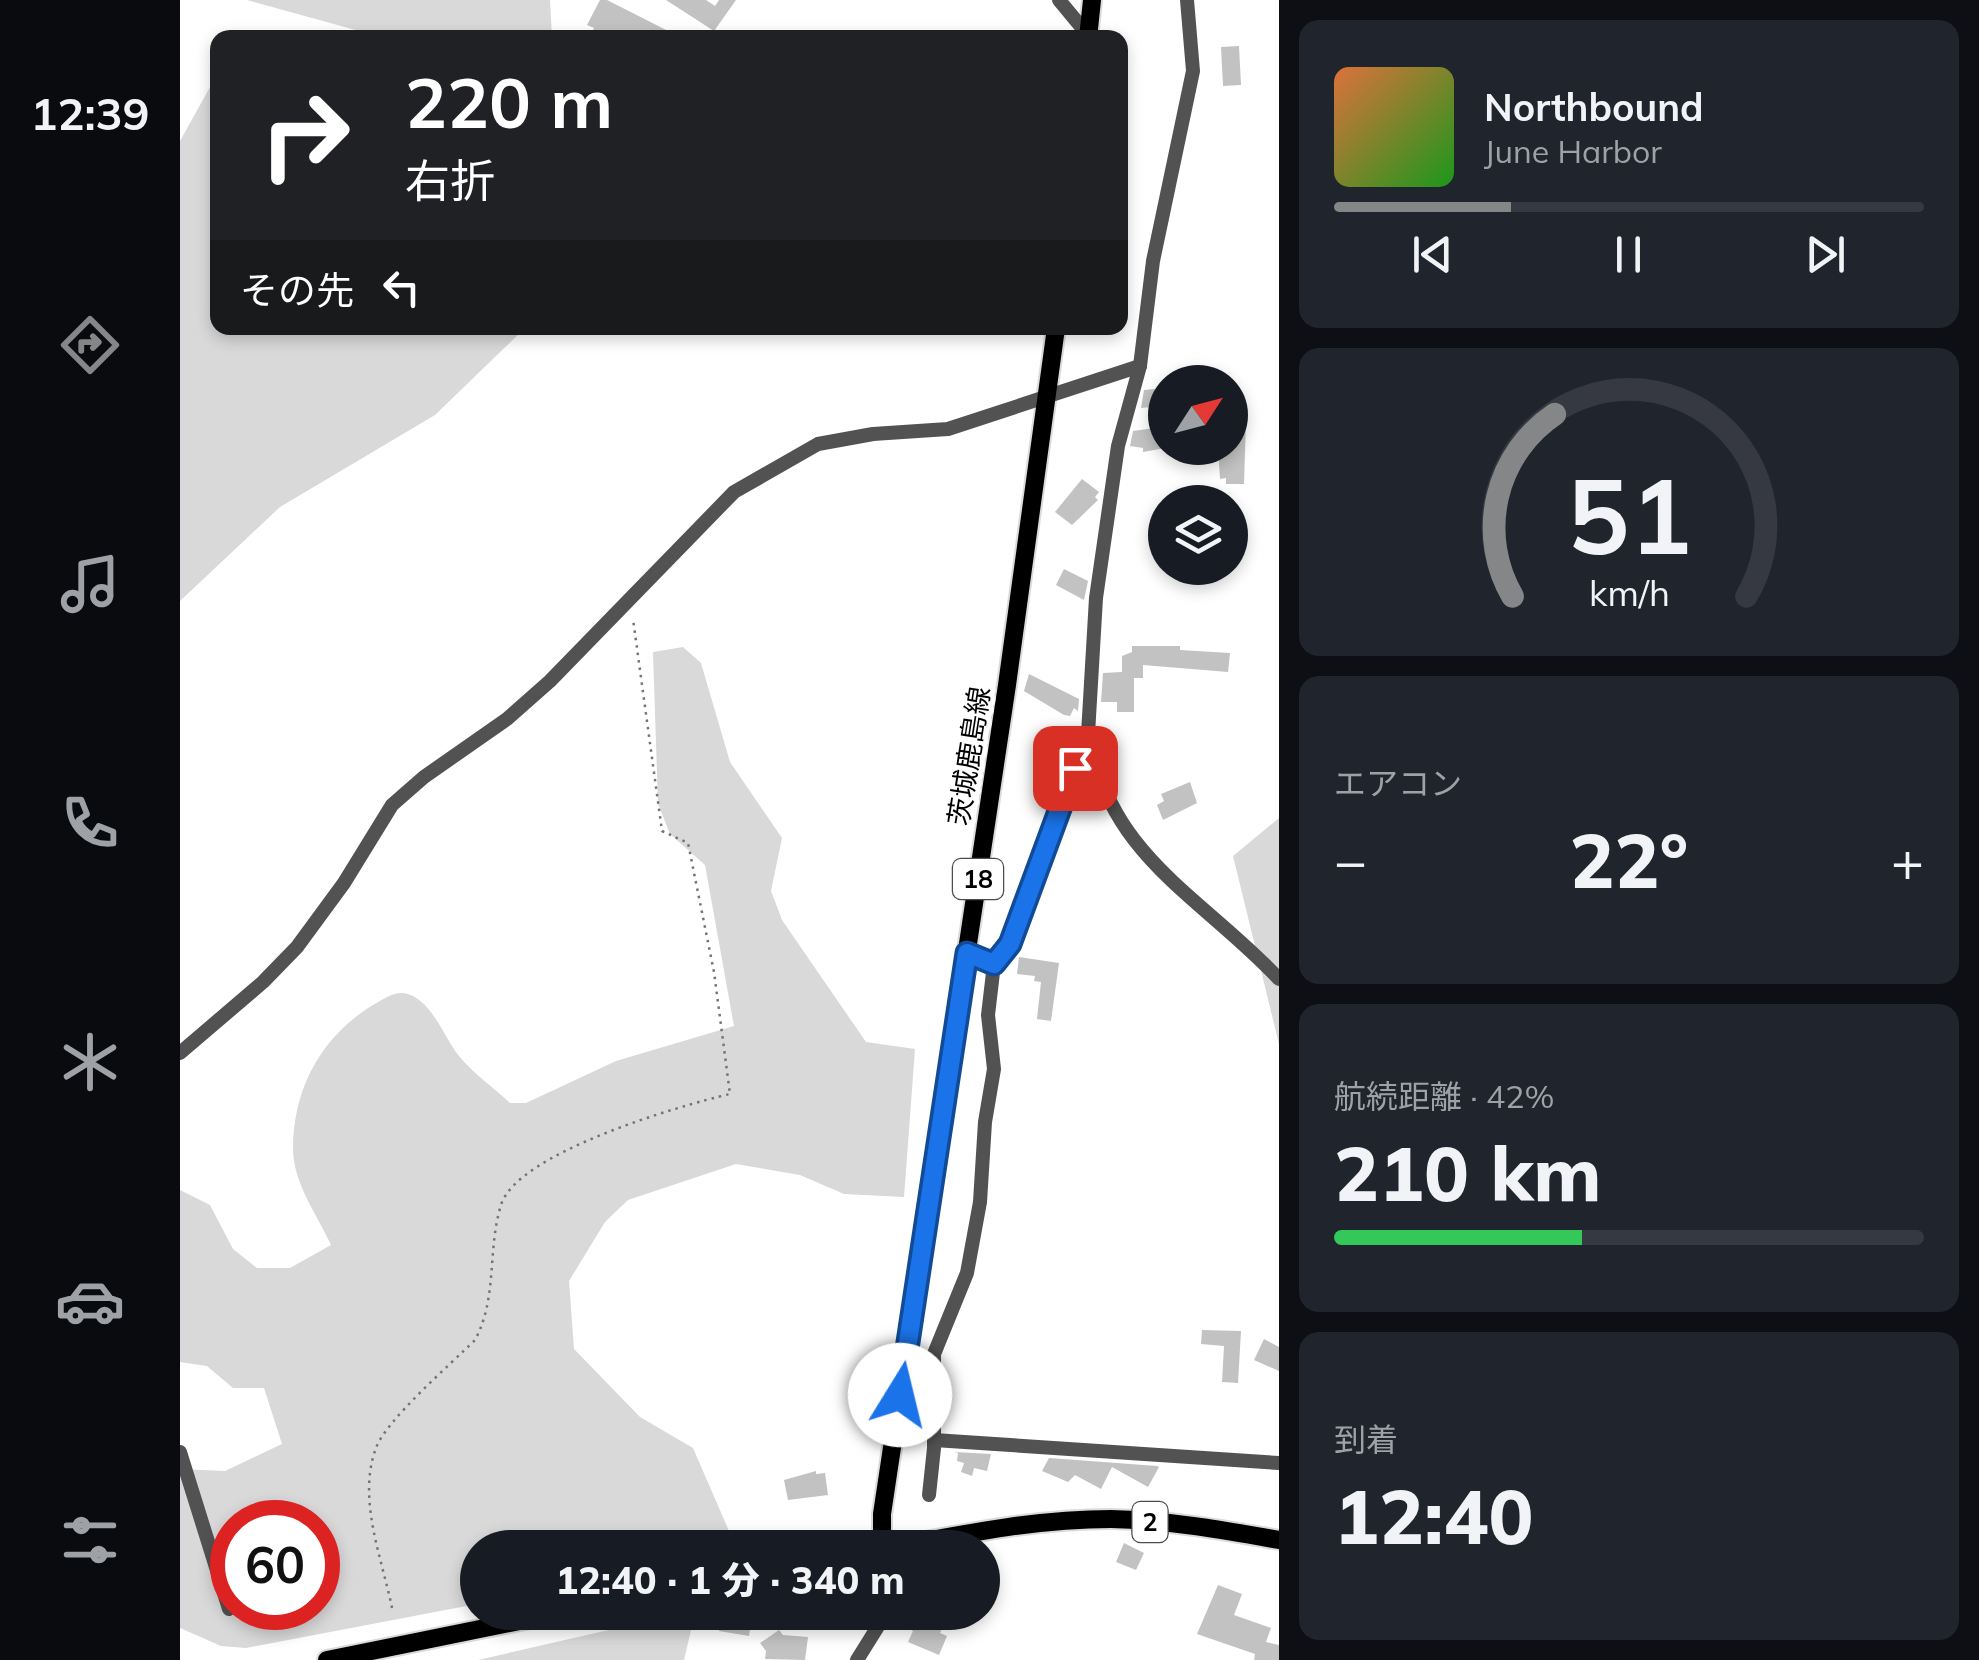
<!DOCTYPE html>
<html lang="ja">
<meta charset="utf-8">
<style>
body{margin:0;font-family:Mulish,"Noto Sans JP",sans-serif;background:#20242c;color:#f1f3f6;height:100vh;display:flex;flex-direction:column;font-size:38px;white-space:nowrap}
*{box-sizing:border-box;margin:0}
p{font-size:32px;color:#9ea1a6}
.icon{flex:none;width:55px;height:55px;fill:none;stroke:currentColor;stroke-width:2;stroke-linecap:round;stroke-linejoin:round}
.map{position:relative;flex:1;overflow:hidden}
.sheet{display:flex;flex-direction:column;gap:20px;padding:20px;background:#0d0f14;width:700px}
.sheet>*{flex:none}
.hud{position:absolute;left:30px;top:30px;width:918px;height:305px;border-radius:20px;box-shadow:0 5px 15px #0003;background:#202124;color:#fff;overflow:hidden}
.needle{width:65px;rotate:54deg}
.controls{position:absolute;left:968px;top:365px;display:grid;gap:20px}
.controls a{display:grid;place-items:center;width:100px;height:100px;border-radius:50%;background:#171b24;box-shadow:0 5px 15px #0003;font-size:50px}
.speed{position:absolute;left:30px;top:1500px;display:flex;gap:20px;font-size:50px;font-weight:700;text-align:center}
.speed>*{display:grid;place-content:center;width:130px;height:130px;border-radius:50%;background:#171b24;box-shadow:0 5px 15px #0003;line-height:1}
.speed .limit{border:15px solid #d22;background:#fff;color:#111}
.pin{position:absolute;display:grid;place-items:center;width:85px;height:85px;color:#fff;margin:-42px;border-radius:20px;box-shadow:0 5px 15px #0006}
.me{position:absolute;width:110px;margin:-55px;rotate:9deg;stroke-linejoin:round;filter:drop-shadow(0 0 8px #0008)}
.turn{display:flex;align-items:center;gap:35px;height:210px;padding:0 30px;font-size:45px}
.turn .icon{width:130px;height:130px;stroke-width:2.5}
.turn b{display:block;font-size:70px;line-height:85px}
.then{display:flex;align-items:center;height:95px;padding:0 30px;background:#0003;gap:20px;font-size:38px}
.big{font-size:75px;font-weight:800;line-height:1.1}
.sheet .card{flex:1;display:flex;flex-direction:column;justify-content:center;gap:15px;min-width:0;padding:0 35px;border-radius:20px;background:#20242c}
.sheet .dial{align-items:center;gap:0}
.dial svg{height:260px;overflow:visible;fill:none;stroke:#363941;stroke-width:7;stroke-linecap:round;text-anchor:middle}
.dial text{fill:#f1f3f6;stroke:none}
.song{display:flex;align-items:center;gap:30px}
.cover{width:120px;height:120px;border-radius:15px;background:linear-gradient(135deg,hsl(20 70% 55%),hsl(120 70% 35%))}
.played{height:10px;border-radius:5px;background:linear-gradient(90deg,#858687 30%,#363941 30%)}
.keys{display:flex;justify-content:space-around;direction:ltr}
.heat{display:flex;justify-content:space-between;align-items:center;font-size:55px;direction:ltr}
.charge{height:15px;border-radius:8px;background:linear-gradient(90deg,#34c759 42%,#363941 0)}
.trip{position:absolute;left:280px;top:1530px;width:540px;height:100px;border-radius:50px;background:#171b24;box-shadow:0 5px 15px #0003;font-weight:800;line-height:100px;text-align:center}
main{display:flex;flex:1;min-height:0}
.menu{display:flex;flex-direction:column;width:180px;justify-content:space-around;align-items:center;background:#090b0e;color:#9ea1a6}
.menu .icon{width:70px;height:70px}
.menu .on{color:#858687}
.menu b{font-size:45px;color:#f1f3f6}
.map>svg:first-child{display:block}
.green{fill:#d9d9d9;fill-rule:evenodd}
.building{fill:#c2c2c2}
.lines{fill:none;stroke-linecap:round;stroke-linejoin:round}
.major-casing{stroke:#dbdbdb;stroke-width:22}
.path{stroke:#747474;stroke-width:2.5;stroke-dasharray:2.5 5;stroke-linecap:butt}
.minor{stroke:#525252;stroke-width:14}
.major{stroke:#000;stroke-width:18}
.route-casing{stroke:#114b97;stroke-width:25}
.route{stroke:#1a73e8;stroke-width:18}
.labels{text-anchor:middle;stroke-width:10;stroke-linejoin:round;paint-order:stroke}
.shield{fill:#fff;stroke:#4c4c4c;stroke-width:2.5}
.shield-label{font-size:25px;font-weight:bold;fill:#000}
.street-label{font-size:28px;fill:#000;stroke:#fff}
</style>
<main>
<nav class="menu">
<b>12:39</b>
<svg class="icon on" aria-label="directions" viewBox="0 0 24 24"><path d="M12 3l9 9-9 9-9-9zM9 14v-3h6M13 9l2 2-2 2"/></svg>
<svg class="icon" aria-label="music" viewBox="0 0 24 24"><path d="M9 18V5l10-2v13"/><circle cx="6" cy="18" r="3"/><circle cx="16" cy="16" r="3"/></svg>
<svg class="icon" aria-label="phone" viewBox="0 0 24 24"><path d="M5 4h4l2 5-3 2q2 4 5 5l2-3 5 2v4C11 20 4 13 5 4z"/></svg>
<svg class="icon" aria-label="climate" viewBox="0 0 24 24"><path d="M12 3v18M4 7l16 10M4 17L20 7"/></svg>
<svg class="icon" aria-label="car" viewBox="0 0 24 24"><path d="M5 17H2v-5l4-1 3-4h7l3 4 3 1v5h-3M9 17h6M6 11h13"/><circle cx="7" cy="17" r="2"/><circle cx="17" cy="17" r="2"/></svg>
<svg class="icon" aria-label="filters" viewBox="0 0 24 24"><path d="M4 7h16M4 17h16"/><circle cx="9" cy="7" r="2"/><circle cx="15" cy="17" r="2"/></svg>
</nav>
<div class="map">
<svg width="1099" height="1660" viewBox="0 0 1099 1660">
<rect width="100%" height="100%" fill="#fff"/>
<!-- green -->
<g class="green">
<polygon points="67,0 370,0 372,37 201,37"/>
<polygon points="37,82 38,328 345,328 255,415 100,507 0,601 0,141 30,87"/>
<path d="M 503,647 L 521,663 L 550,762 L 602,838 L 591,891 L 602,920 L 686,1042 L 735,1049 L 724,1197 L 664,1194 L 620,1175 L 556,1164 L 448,1200 L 425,1222 L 389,1281 L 394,1349 L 460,1417 L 513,1448 L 549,1531 L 540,1547 L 298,1548 L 297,1604 L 66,1648 L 41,1646 L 0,1628 L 0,1469 L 45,1471 L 102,1444 L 84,1388 L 53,1388 L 27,1366 L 0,1362 L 0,1190 L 30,1205 L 53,1249 L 77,1268 L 110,1268 L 151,1245 C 137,1214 112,1182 113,1146 C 114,1084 145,1032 198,1002 C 210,995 220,989 233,996 C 255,1008 264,1037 279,1056 C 293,1073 314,1088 330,1103 L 346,1103 L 436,1061 L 554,1026 L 525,865 L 490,834 L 478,804 L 473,652 ZM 52,1522 L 138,1522 L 138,1608 L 52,1608 Z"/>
<polygon points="1099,818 1099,1044 1053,856"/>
<polygon points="503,1613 515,1613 504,1660 298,1660"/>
</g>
<!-- building -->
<g class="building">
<polygon points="420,0 427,0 502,38 409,38 414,28 407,25"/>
<polygon points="486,0 526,0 535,6 539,0 556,0 534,31"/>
<polygon points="1059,46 1061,85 1043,86 1041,47"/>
<polygon points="985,388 985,406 982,406 985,448 963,452 963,448 950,446 953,431 974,428 972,407 961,408 964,390"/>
<polygon points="1066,421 1064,484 1046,484 1046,478 1040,479 1038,448 1050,448 1050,422"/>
<polygon points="902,479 919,492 915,497 918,500 892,525 875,512"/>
<polygon points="884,569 908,581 904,600 876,585"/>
<polygon points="952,646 1000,646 1000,650 1050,653 1048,672 963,665 963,678 954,678 954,712 937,712 937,702 921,702 923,673 942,672 942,656 952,652"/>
<polygon points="849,674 899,699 898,711 894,708 890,716 884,715 844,691"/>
<polygon points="1010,782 1017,803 983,820 977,805 984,801 981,794"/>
<polygon points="839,957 879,963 871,1021 857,1019 861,982 854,981 855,976 837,974"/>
<polygon points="1022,1330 1061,1331 1058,1383 1042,1382 1044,1346 1021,1344"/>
<polygon points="1084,1339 1099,1347 1099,1371 1074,1360"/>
<polygon points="774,1452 811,1454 807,1471 794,1468 792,1476 781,1472 784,1463 777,1461 778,1453"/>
<polygon points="869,1458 977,1466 979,1467 968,1487 932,1467 921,1489 895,1475 888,1482 862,1471"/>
<polygon points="636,1471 636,1474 645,1473 648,1495 608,1500 604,1480"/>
<polygon points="944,1543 964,1553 956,1570 936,1562"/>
<polygon points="1038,1585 1062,1594 1054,1615 1091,1628 1086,1642 1099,1645 1099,1660 1074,1660 1075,1654 1017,1634"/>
<polygon points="542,1612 564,1612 564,1616 572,1617 569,1636 539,1631"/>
<polygon points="717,1612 740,1612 736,1620 762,1629 760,1633 767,1636 759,1655 728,1642 733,1631 715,1620"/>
<polygon points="599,1630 603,1635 628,1637 625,1660 585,1659 586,1651 580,1643"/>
</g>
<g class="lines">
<!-- major casing -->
<g class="major-casing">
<g id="major">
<polyline points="908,38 912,0"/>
<polyline points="702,1548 702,1514 827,685 876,328"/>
<path d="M 709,1548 C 783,1534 856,1519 931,1519 C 987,1520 1043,1530 1099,1540"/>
<polyline points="147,1660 384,1612"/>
</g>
</g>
<!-- path -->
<path class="path" d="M 212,1608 C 202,1558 177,1499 196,1448 C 206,1420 271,1364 295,1340 C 318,1297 307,1250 321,1205 C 337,1153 498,1106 550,1094 L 534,972 L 508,843 L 482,831 L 453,619"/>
<!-- minor -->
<g class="minor">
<polyline points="879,0 908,35"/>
<path d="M 909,734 C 928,856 1021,896 1099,979"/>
<polyline points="787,953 814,964 836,934 908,734 916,598 938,446 960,366 973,261 1013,71 1007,0"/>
<polyline points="0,1053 83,982 117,947 164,883 212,805 244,777 327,719 370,681 554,492 638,444 693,434 768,429 960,366"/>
<polyline points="725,1360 754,1366"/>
<polyline points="754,1440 1099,1463"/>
<polyline points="0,1452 49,1609"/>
<polyline points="749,1495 754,1448 754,1354 787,1273 800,1202 805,1122 814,1069 808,1015 814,964"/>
<polyline points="677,1660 707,1612"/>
</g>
<!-- major -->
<use href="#major" class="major"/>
</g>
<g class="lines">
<!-- route casing -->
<g class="route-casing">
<polyline id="route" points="720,1395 787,953 814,964 830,944 895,768"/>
</g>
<!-- route -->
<use href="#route" class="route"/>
</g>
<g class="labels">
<!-- shield labels -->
<g class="shield">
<rect x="773" y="859" width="50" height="40" rx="8"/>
<rect x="952.5" y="1502" width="35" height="40" rx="8"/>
</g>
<g class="shield-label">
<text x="798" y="888">18</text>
<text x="970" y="1531">2</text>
</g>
<!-- street labels -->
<g class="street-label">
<text transform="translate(789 756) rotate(-81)" y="10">茨城鹿島線</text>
</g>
</g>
</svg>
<div class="controls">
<a><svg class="needle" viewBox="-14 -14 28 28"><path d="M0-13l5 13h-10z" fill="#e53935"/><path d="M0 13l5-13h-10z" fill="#9ea1a6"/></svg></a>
<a><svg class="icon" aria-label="layers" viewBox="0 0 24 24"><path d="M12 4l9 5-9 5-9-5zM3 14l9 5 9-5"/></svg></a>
</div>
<div class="speed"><div class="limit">60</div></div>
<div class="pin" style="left:895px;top:768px;background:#d93025"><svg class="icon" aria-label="arrive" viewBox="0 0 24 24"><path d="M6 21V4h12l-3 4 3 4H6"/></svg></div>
<svg class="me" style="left:720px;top:1395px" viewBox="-20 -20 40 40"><circle r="19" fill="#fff"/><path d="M0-13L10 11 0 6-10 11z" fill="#1a73e8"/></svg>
<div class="trip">12:40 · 1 分 · 340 m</div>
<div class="hud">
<div class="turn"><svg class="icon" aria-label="right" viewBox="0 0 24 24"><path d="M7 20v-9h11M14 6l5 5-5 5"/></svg><div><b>220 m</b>右折</div></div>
<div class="then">その先<svg class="icon" aria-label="left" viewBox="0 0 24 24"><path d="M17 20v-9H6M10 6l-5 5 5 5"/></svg></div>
</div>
</div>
<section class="sheet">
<div class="card">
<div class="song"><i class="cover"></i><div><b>Northbound</b><p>June Harbor</p></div></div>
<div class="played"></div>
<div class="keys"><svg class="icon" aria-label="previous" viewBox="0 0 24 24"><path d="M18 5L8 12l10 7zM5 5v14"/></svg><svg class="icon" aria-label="pause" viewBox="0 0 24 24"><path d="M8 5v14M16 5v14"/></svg><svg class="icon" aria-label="next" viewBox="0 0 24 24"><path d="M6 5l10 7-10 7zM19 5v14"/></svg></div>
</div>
<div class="card dial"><svg viewBox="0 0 100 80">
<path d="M14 69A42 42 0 1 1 86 69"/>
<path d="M14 69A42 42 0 0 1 27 13" stroke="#858687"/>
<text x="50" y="56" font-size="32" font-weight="700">51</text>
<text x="50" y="72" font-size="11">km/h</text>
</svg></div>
<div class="card"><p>エアコン</p>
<div class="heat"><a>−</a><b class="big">22°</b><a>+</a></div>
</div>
<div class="card"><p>航続距離 · 42%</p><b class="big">210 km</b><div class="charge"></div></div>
<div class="card"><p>到着</p><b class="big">12:40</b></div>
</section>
</main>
